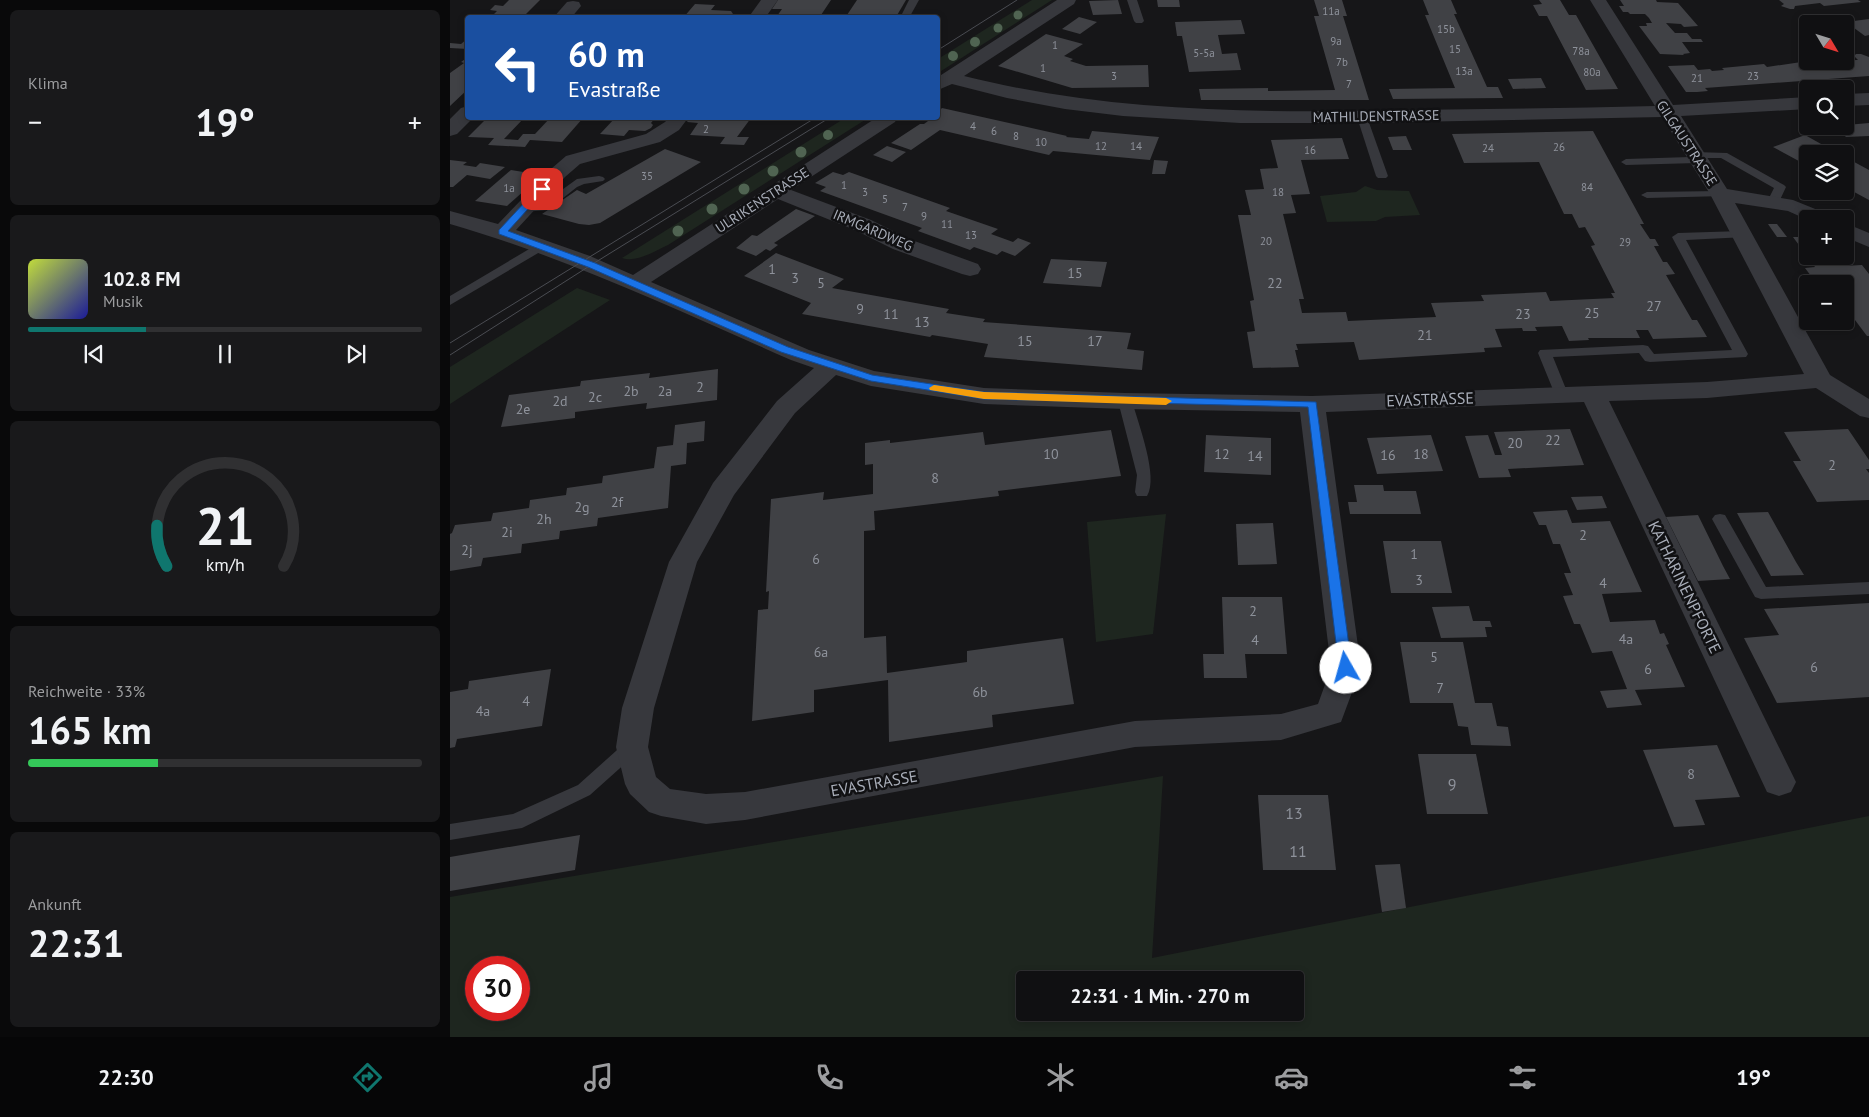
<!DOCTYPE html>
<html lang="de">
<meta charset="utf-8">
<style>
body{margin:0;font-family:"PT Sans",sans-serif;background:#19191b;color:#f1f3f6;height:100vh;display:flex;flex-direction:column;font-size:19px;white-space:nowrap}
*{box-sizing:border-box;margin:0}
p{font-size:16px;color:#9c9d9f}
.icon{flex:none;width:28px;height:28px;fill:none;stroke:currentColor;stroke-width:2;stroke-linecap:round;stroke-linejoin:round}
.map{position:relative;flex:1;overflow:hidden}
.sheet{display:flex;flex-direction:column;gap:10px;padding:10px;background:#09090a;width:450px}
.sheet>*{flex:none}
.hud{position:absolute;left:15px;top:15px;width:475px;height:105px;border-radius:5px;box-shadow:0 2px 8px #0003,0 0 0 1px #303032;background:#1a4fa0;color:#fff;overflow:hidden}
.needle{width:32px;rotate:128deg}
.tools{position:absolute;left:1349px;top:15px;display:grid;gap:10px}
.tools a{display:grid;place-items:center;width:55px;height:55px;border-radius:5px;background:#101012;box-shadow:0 2px 8px #0003,0 0 0 1px #303032;font-size:25px}
.speed{position:absolute;left:15px;top:956px;display:flex;gap:10px;font-size:25px;font-weight:700;text-align:center}
.speed>*{display:grid;place-content:center;width:65px;height:65px;border-radius:50%;background:#101012;box-shadow:0 2px 8px #0003,0 0 0 1px #303032;line-height:1}
.speed .limit{border:8px solid #d22;background:#fff;color:#111}
.pin{position:absolute;display:grid;place-items:center;width:42px;height:42px;color:#fff;margin:-21px;border-radius:10px;box-shadow:0 2px 8px #0006}
.me{position:absolute;width:55px;margin:-28px;rotate:353deg;stroke-linejoin:round;filter:drop-shadow(0 0 4px #0008)}
.turn{display:flex;align-items:center;gap:18px;height:105px;padding:0 20px;font-size:22px}
.turn .icon{width:65px;height:65px;stroke-width:2.5}
.turn b{display:block;font-size:35px;line-height:42px}
.big{font-size:38px;font-weight:700;line-height:1.1}
.sheet .widget{flex:1;display:flex;flex-direction:column;justify-content:center;gap:8px;min-width:0;padding:0 18px;border-radius:8px;background:#19191b}
.sheet .dial{align-items:center;gap:0}
.dial svg{height:130px;overflow:visible;fill:none;stroke:#303032;stroke-width:7;stroke-linecap:round;text-anchor:middle}
.dial text{fill:#f1f3f6;stroke:none}
.song{display:flex;align-items:center;gap:15px}
.cover{width:60px;height:60px;border-radius:8px;background:linear-gradient(135deg,hsl(70 70% 55%),hsl(240 70% 35%))}
.played{height:5px;border-radius:2px;background:linear-gradient(90deg,#0f766e 30%,#303032 30%)}
.keys{display:flex;justify-content:space-around;direction:ltr}
.heat{display:flex;justify-content:space-between;align-items:center;font-size:28px;direction:ltr}
.charge{height:8px;border-radius:4px;background:linear-gradient(90deg,#34c759 33%,#303032 0)}
.trip{position:absolute;left:566px;top:971px;width:288px;height:50px;border-radius:5px;background:#101012;box-shadow:0 2px 8px #0003,0 0 0 1px #303032;font-weight:700;line-height:50px;text-align:center}
.tabs{display:flex;height:80px;justify-content:space-around;align-items:center;background:#060607;color:#9c9d9f}
.tabs .icon{width:35px;height:35px}
.tabs .active{color:#0f766e}
.tabs b{font-size:22px;color:#f1f3f6}
main{display:flex;flex:1;min-height:0}
.map>svg:first-child{display:block}
.green{fill:#1e261f;fill-rule:evenodd}
.building{fill:#404145}
.lines{fill:none;stroke-linecap:round;stroke-linejoin:round}
.service{fill:#37383d;fill-rule:evenodd}
.minor{fill:#37383d;fill-rule:evenodd}
.tram{stroke:#4a4c52;stroke-width:1}
.tree{fill:#506452}
.route{fill:#1a73e8;stroke:#114b97}
.slow{fill:#f59e0b}
.labels{text-anchor:middle;stroke-width:5;stroke-linejoin:round;paint-order:stroke}
.far-number-label{font-size:11px;fill:#8e929b}
.far-street-label{font-size:14px;fill:#a8adb8;stroke:#111113}
.number-label{font-size:14px;fill:#8e929b}
.street-label{font-size:16px;fill:#a8adb8;stroke:#111113}
.near-number-label{font-size:16px;fill:#8e929b}
</style>
<main>
<section class="sheet">
<div class="widget"><p>Klima</p>
<div class="heat"><a>−</a><b class="big">19°</b><a>+</a></div>
</div>
<div class="widget">
<div class="song"><i class="cover"></i><div><b>102.8 FM</b><p>Musik</p></div></div>
<div class="played"></div>
<div class="keys"><svg class="icon" aria-label="previous" viewBox="0 0 24 24"><path d="M18 5L8 12l10 7zM5 5v14"/></svg><svg class="icon" aria-label="pause" viewBox="0 0 24 24"><path d="M8 5v14M16 5v14"/></svg><svg class="icon" aria-label="next" viewBox="0 0 24 24"><path d="M6 5l10 7-10 7zM19 5v14"/></svg></div>
</div>
<div class="widget dial"><svg viewBox="0 0 100 80">
<path d="M14 69A42 42 0 1 1 86 69"/>
<path d="M14 69A42 42 0 0 1 8 44" stroke="#0f766e"/>
<text x="50" y="56" font-size="32" font-weight="700">21</text>
<text x="50" y="72" font-size="11">km/h</text>
</svg></div>
<div class="widget"><p>Reichweite · 33%</p><b class="big">165 km</b><div class="charge"></div></div>
<div class="widget"><p>Ankunft</p><b class="big">22:31</b></div>
</section>
<div class="map">
<svg width="1419" height="1037" viewBox="0 0 1419 1037">
<rect width="100%" height="100%" fill="#161618"/>
<!-- green -->
<g class="green">
<polygon points="582,0 602,0 488,73 488,59"/>
<path d="M 395,118 L 418,118 L 218,245 C 205,251 186,263 172,258 Z"/>
<polygon points="915,186 927,190 959,191 970,215 935,217 926,221 877,222 870,196 906,192"/>
<polygon points="127,288 160,300 0,404 0,367"/>
<polygon points="716,514 703,634 646,642 637,522"/>
<path d="M 713,776 L 702,958 L 1419,816 L 1419,1037 L 0,1037 L 0,897 ZM 26,968 L 69,968 L 69,1010 L 26,1010 ZM 575,980 L 845,980 L 845,1012 L 575,1012 Z"/>
</g>
<!-- building -->
<g class="building">
<polygon points="59,0 90,0 72,18 40,18 47,11 40,10 45,5 53,6"/>
<polygon points="328,0 381,0 369,18 352,18 327,16 332,9 322,9"/>
<polygon points="407,0 456,0 446,17 397,15"/>
<polygon points="668,0 672,14 643,15 639,1"/>
<polygon points="707,0 729,0 730,7 708,7"/>
<polygon points="864,0 892,0 897,16 893,16 919,100 751,100 749,89 818,88 818,91 885,90 864,16 869,16"/>
<polygon points="973,0 1001,0 1007,14 1004,14 1037,87 1048,87 1053,98 943,99 939,89 1005,88 975,15 979,15"/>
<polygon points="1089,0 1110,0 1119,15 1126,15 1168,89 1136,90 1097,16 1089,16 1083,5 1092,4"/>
<polygon points="1170,0 1206,0 1207,2 1228,3 1248,26 1234,27 1231,24 1216,23 1225,33 1237,33 1242,39 1251,39 1253,42 1232,42 1240,53 1233,54 1234,55 1210,54 1189,26 1197,26 1196,23 1202,23 1199,18 1195,14 1180,14 1178,12 1173,12 1169,6 1174,6"/>
<polygon points="1329,0 1408,0 1411,2 1374,6 1370,3 1345,6 1344,9 1340,9 1331,6 1334,4"/>
<polygon points="245,4 265,5 261,10 281,11 283,14 276,18 233,18"/>
<polygon points="629,17 647,22 630,34 612,29"/>
<polygon points="1419,19 1419,35 1415,36 1396,22"/>
<polygon points="791,20 795,34 768,35 772,54 787,53 791,70 739,72 732,36 727,36 725,22"/>
<polygon points="596,34 633,44 614,56 623,59 620,61 636,66 698,65 699,87 622,88 548,66"/>
<polygon points="18,38 18,49 0,48 0,43 11,44"/>
<polygon points="1406,54 1411,54 1419,57 1419,76 1255,88 1258,91 1247,92 1236,92 1218,66 1244,65 1248,70 1260,69 1262,71 1274,70 1272,68 1314,64 1317,67 1358,61 1408,60 1404,56"/>
<polygon points="18,57 18,89 0,106 0,73 14,63 11,62"/>
<polygon points="1091,78 1096,88 1063,89 1058,79"/>
<polygon points="492,108 617,136 616,137 639,139 642,131 709,137 700,160 603,151 599,155 490,130 461,150 441,143 470,124 474,124 482,118 488,118 488,112"/>
<polygon points="37,118 74,118 54,139 68,140 73,134 85,134 100,118 133,118 112,142 80,140 75,147 38,145 44,138 18,137"/>
<polygon points="165,118 205,118 201,123 203,125 201,128 195,131 179,130 174,136 150,134"/>
<polygon points="240,118 301,118 287,137 299,137 294,145 270,144 275,137 240,135 248,123 237,122"/>
<polygon points="1419,123 1419,136 1396,137 1385,126"/>
<polygon points="1143,131 1194,224 1190,224 1200,239 1205,239 1209,246 1204,246 1213,262 1217,262 1225,274 1216,275 1242,320 1247,320 1257,337 1203,339 1198,330 1186,330 1190,338 1138,338 1139,340 1119,341 1112,326 1085,327 1087,331 1073,331 1072,328 1045,329 1052,347 1034,348 1035,352 909,360 904,342 846,344 848,350 845,350 849,367 803,368 797,332 805,331 800,301 804,300 788,215 801,215 795,190 814,189 810,169 828,168 821,140 892,138 899,159 851,160 860,194 841,195 846,213 833,214 854,299 849,299 852,313 896,312 898,321 986,317 981,303 1034,301 1031,295 1096,292 1100,301 1164,298 1161,293 1165,293 1141,246 1145,245 1135,227 1129,228 1122,214 1114,214 1089,162 1014,163 1002,134"/>
<polygon points="1355,135 1389,154 1358,154 1358,166 1323,147"/>
<polygon points="956,136 962,150 943,150 938,137"/>
<polygon points="437,146 456,152 442,162 423,155"/>
<polygon points="215,149 251,162 150,223 139,225 129,224 92,214 127,190 136,194"/>
<polygon points="1395,157 1419,170 1419,200 1395,187"/>
<polygon points="0,160 17,162 13,165 26,167 30,163 55,167 40,179 17,175 3,187 0,187"/>
<polygon points="704,160 718,161 715,174 702,174"/>
<polygon points="61,170 92,175 57,206 25,201"/>
<polygon points="383,172 393,175 399,172 500,208 496,211 548,229 541,234 563,242 568,238 581,243 565,256 552,251 547,255 524,247 520,250 468,231 472,228 370,191 376,187 365,183"/>
<polygon points="346,209 365,216 324,243 328,245 320,251 316,249 306,256 286,248 302,235 307,236"/>
<polygon points="1318,224 1327,224 1337,237 1327,237"/>
<polygon points="1343,237 1358,237 1358,256 1387,256 1394,266 1412,265 1419,274 1419,336 1417,336 1399,312 1395,312 1395,284 1367,284 1355,268 1365,267"/>
<polygon points="326,253 394,279 382,288 499,309 496,313 535,319 533,322 681,333 677,349 694,351 692,370 534,357 538,344 482,335 480,337 352,314 361,303 294,276"/>
<polygon points="601,259 657,262 651,287 593,283"/>
<polygon points="268,369 267,400 196,409 197,403 125,412 125,418 51,427 59,395 130,386 131,381 200,373 199,378"/>
<polygon points="255,421 254,441 237,443 236,464 221,466 218,508 148,518 147,526 110,531 109,539 72,544 71,553 33,558 31,566 0,571 0,534 2,533 5,525 41,521 43,513 79,508 80,500 116,495 117,488 152,483 153,476 204,468 207,447 223,445 225,425"/>
<polygon points="1120,429 1134,465 1058,469 1061,477 1029,478 1015,436 1038,435 1045,455 1052,455 1044,432"/>
<polygon points="1398,429 1419,460 1419,469 1416,469 1419,473 1419,500 1367,502 1343,461 1351,461 1334,432"/>
<polygon points="661,430 671,476 548,491 549,496 424,511 425,530 414,531 414,638 436,636 437,673 517,662 517,651 613,638 624,704 542,715 543,727 439,742 438,680 364,690 364,712 302,721 308,610 318,609 319,591 316,592 321,499 374,492 373,500 423,494 423,464 415,465 415,443 440,440 440,443 533,432 535,445"/>
<polygon points="756,435 821,438 821,475 754,472"/>
<polygon points="981,435 993,471 927,474 917,438"/>
<polygon points="904,485 933,485 934,491 966,491 971,514 900,514 898,502 907,502"/>
<polygon points="1152,496 1157,508 1127,510 1121,497"/>
<polygon points="1117,510 1122,523 1160,521 1192,592 1152,594 1160,622 1205,620 1210,634 1214,633 1219,644 1216,645 1235,687 1185,690 1192,705 1157,708 1150,691 1177,689 1162,651 1142,653 1130,624 1124,624 1113,596 1123,595 1114,573 1121,573 1110,544 1103,544 1096,525 1089,525 1083,512"/>
<polygon points="1318,512 1346,562 1354,575 1321,576 1287,513"/>
<polygon points="1248,515 1273,566 1280,579 1248,581 1216,517"/>
<polygon points="823,523 827,564 788,565 786,524"/>
<polygon points="933,541 991,541 1002,593 941,593"/>
<polygon points="772,597 832,597 837,654 795,654 797,678 754,678 753,654 774,654"/>
<polygon points="1419,603 1419,697 1327,703 1294,638 1329,635 1314,609"/>
<polygon points="1019,606 1023,621 1040,621 1042,627 1035,627 1037,637 991,638 982,607"/>
<polygon points="950,642 1013,642 1025,703 1042,703 1047,726 1058,727 1061,746 1021,745 1018,727 1008,726 1003,703 960,703"/>
<polygon points="101,669 92,726 7,739 5,747 0,748 0,692 18,689 19,681"/>
<polygon points="1267,745 1290,797 1245,800 1255,825 1224,827 1193,750"/>
<polygon points="968,754 1026,754 1038,814 977,814"/>
<polygon points="808,795 878,795 886,870 813,870"/>
<polygon points="130,835 125,870 0,891 0,857"/>
<polygon points="950,864 956,908 932,912 925,865"/>
</g>
<g class="lines">
<!-- service -->
<g class="service">
<polygon points="459,0 469,0 459,18 450,18"/>
<polygon points="677,0 687,0 694,21 692,23 686,23 684,21"/>
<polygon points="912,114 917,117 938,176 936,178 928,178 926,176 907,117"/>
<polygon points="1244,152 1277,153 1334,185 1336,187 1329,202 1323,205 1317,202 1324,188 1271,158 1251,158 1251,162 1247,163 1176,165 1171,162 1176,159 1240,157 1240,153"/>
<polygon points="149,176 153,177 155,179 153,181 134,184 127,187 98,210 73,212 67,209 73,206 91,205 127,179"/>
<polygon points="1270,191 1274,192 1276,194 1274,196 1197,198 1191,195 1197,192"/>
<polygon points="1292,231 1298,235 1296,237 1236,240 1298,354 1296,357 1200,362 1195,361 1189,353 1103,357 1118,394 1116,397 1106,397 1088,353 1090,350 1193,345 1198,346 1204,354 1282,350 1222,237 1228,233"/>
<polygon points="91,242 95,243 97,246 95,249 0,305 0,296"/>
<path d="M 675,397 L 680,398 L 682,401 C 688,423 709,477 697,496 L 687,496 L 685,492 L 687,475 L 668,401 L 670,398 Z"/>
<polygon points="1270,514 1275,515 1316,587 1419,582 1419,594 1311,599 1305,597 1262,519 1265,515"/>
<polygon points="182,740 188,742 191,747 188,752 140,795 72,828 0,840 0,824 63,814 128,785 176,742"/>
</g>
<!-- minor -->
<g class="minor">
<polygon points="311,0 328,0 315,18 298,18"/>
<path d="M 607,0 L 626,0 L 624,4 L 514,76 C 662,113 808,113 960,110 C 1042,109 1123,108 1205,106 L 1140,0 L 1156,0 L 1223,105 L 1358,97 L 1358,109 L 1231,116 L 1277,189 L 1343,200 L 1380,215 L 1383,219 L 1358,220 L 1338,211 L 1285,203 L 1380,375 L 1419,399 L 1419,418 L 1410,416 L 1366,388 L 1257,398 L 1159,401 L 1346,782 L 1341,792 L 1329,796 L 1317,792 L 1134,402 L 876,412 L 911,668 L 891,722 L 831,740 L 685,747 L 295,820 L 256,824 L 211,816 L 199,812 L 180,794 L 175,784 L 166,747 L 172,708 L 219,562 L 263,483 L 327,401 L 364,368 L 341,360 C 229,311 118,258 0,224 L 0,211 L 48,224 L 101,169 L 116,156 L 196,134 L 215,122 L 219,118 L 238,118 L 229,130 L 210,142 L 130,164 L 115,177 L 66,230 L 140,256 L 183,275 L 426,118 L 447,118 L 445,122 L 341,190 L 421,220 L 459,239 L 528,264 L 531,269 L 528,274 L 520,276 L 512,274 L 443,249 L 405,230 L 328,199 L 201,282 L 359,350 L 424,371 L 534,388 L 675,393 L 862,396 L 1257,382 L 1354,374 L 1260,194 L 1212,117 L 908,123 L 790,123 L 673,116 L 615,109 L 557,98 L 502,84 L 488,90 L 488,77 ZM 386,375 L 421,386 L 534,404 L 675,409 L 850,412 L 881,668 L 868,704 L 831,714 L 685,721 L 295,792 L 256,794 L 220,789 L 206,777 L 198,747 L 204,708 L 247,562 L 284,495 L 345,413 Z"/>
<polygon points="123,1 129,2 131,6 121,18 103,18 117,2"/>
<polygon points="1419,93 1419,105 1395,106 1395,94"/>
<polygon points="18,106 18,118 23,118 7,134 0,136 0,119 11,108"/>
<polygon points="1395,223 1419,233 1419,247 1395,237"/>
</g>
<!-- tram -->
<g class="tram">
<polyline points="488,50 567,0"/>
<polyline points="0,343 365,118"/>
<polyline points="0,355 141,265 379,118"/>
</g>
</g>
<!-- trees -->
<g class="tree">
<circle cx="568" cy="15" r="4.5"/>
<circle cx="548" cy="28" r="4.5"/>
<circle cx="525" cy="42" r="5"/>
<circle cx="503" cy="56" r="5"/>
<circle cx="378" cy="135" r="5"/>
<circle cx="351" cy="152" r="5.5"/>
<circle cx="323" cy="171" r="5.5"/>
<circle cx="294" cy="189" r="5.5"/>
<circle cx="262" cy="209" r="5.5"/>
<circle cx="228" cy="231" r="5.5"/>
</g>
<!-- route -->
<polygon class="route" points="89,187 96,189 58,231 145,263 338,347 422,375 534,392 866,402 902,668 900,671 891,671 889,668 858,407 534,399 421,381 331,352 138,267 49,234 49,230"/>
<!-- slow -->
<polygon class="slow" points="484,385 534,392 716,398 722,401 716,405 534,399 480,390 479,388"/>
<g class="labels">
<!-- far-number labels -->
<g class="far-number-label">
<text x="881" y="15">11a</text>
<text x="996" y="33">15b</text>
<text x="886" y="45">9a</text>
<text x="605" y="49">1</text>
<text x="1005" y="53">15</text>
<text x="1131" y="55">78a</text>
<text x="754" y="57">5-5a</text>
<text x="892" y="66">7b</text>
<text x="593" y="72">1</text>
<text x="1014" y="75">13a</text>
<text x="1142" y="76">80a</text>
<text x="664" y="80">3</text>
<text x="1303" y="80">23</text>
<text x="1247" y="82">21</text>
<text x="899" y="88">7</text>
<text x="523" y="130">4</text>
<text x="256" y="133">2</text>
<text x="544" y="135">6</text>
<text x="566" y="140">8</text>
<text x="591" y="146">10</text>
<text x="651" y="150">12</text>
<text x="686" y="150">14</text>
<text x="1109" y="151">26</text>
<text x="1038" y="152">24</text>
<text x="860" y="154">16</text>
<text x="197" y="180">35</text>
<text x="394" y="189">1</text>
<text x="1137" y="191">84</text>
<text x="59" y="192">1a</text>
<text x="415" y="196">3</text>
<text x="828" y="196">18</text>
<text x="435" y="203">5</text>
<text x="455" y="211">7</text>
<text x="474" y="220">9</text>
<text x="497" y="228">11</text>
<text x="521" y="239">13</text>
<text x="816" y="245">20</text>
<text x="1175" y="246">29</text>
</g>
<!-- far-street labels -->
<g class="far-street-label">
<text transform="translate(926 116) rotate(-1)" y="5">MATHILDENSTRASSE</text>
<text transform="translate(1237 143) rotate(57)" y="5">GILGAUSTRASSE</text>
<text transform="translate(312 200) rotate(-33)" y="5">ULRIKENSTRASSE</text>
<text transform="translate(423 230) rotate(23)" y="5">IRMGARDWEG</text>
</g>
<!-- number labels -->
<g class="number-label">
<text x="322" y="274">1</text>
<text x="625" y="278">15</text>
<text x="345" y="283">3</text>
<text x="371" y="288">5</text>
<text x="825" y="288">22</text>
<text x="1204" y="311">27</text>
<text x="410" y="314">9</text>
<text x="1142" y="318">25</text>
<text x="441" y="319">11</text>
<text x="1073" y="319">23</text>
<text x="472" y="327">13</text>
<text x="975" y="340">21</text>
<text x="575" y="346">15</text>
<text x="645" y="346">17</text>
<text x="250" y="392">2</text>
<text x="181" y="396">2b</text>
<text x="215" y="396">2a</text>
<text x="145" y="402">2c</text>
<text x="110" y="406">2d</text>
<text x="73" y="414">2e</text>
<text x="1103" y="445">22</text>
<text x="1065" y="448">20</text>
<text x="601" y="459">10</text>
<text x="772" y="459">12</text>
<text x="971" y="459">18</text>
<text x="938" y="460">16</text>
<text x="805" y="461">14</text>
<text x="1382" y="470">2</text>
<text x="485" y="483">8</text>
<text x="167" y="507">2f</text>
<text x="132" y="512">2g</text>
<text x="94" y="524">2h</text>
<text x="57" y="537">2i</text>
<text x="1133" y="540">2</text>
<text x="17" y="555">2j</text>
<text x="964" y="559">1</text>
<text x="366" y="564">6</text>
<text x="969" y="585">3</text>
<text x="1153" y="588">4</text>
<text x="803" y="616">2</text>
<text x="1176" y="644">4a</text>
<text x="805" y="645">4</text>
<text x="371" y="657">6a</text>
<text x="984" y="662">5</text>
<text x="1364" y="672">6</text>
<text x="1198" y="674">6</text>
<text x="990" y="693">7</text>
<text x="530" y="697">6b</text>
<text x="76" y="706">4</text>
<text x="33" y="716">4a</text>
<text x="1241" y="779">8</text>
</g>
<!-- street labels -->
<g class="street-label">
<text transform="translate(980 399) rotate(-2)" y="6">EVASTRASSE</text>
<text transform="translate(1235 587) rotate(64)" y="6">KATHARINENPFORTE</text>
<text transform="translate(424 783) rotate(-10)" y="6">EVASTRASSE</text>
</g>
<!-- near-number labels -->
<g class="near-number-label">
<text x="1002" y="790">9</text>
<text x="844" y="819">13</text>
<text x="848" y="857">11</text>
</g>
</g>
</svg>
<div class="tools">
<a><svg class="needle" viewBox="-14 -14 28 28"><path d="M0-13l5 13h-10z" fill="#e53935"/><path d="M0 13l5-13h-10z" fill="#9c9d9f"/></svg></a>
<a><svg class="icon" aria-label="search" viewBox="0 0 24 24"><circle cx="10" cy="10" r="6"/><path d="M15 15l6 6"/></svg></a>
<a><svg class="icon" aria-label="layers" viewBox="0 0 24 24"><path d="M12 4l9 5-9 5-9-5zM3 14l9 5 9-5"/></svg></a>
<a>+</a>
<a>−</a>
</div>
<div class="speed"><div class="limit">30</div></div>
<div class="pin" style="left:92px;top:189px;background:#d93025"><svg class="icon" aria-label="arrive" viewBox="0 0 24 24"><path d="M6 21V4h12l-3 4 3 4H6"/></svg></div>
<svg class="me" style="left:896px;top:668px" viewBox="-20 -20 40 40"><circle r="19" fill="#fff"/><path d="M0-13L10 11 0 6-10 11z" fill="#1a73e8"/></svg>
<div class="trip">22:31 · 1 Min. · 270 m</div>
<div class="hud">
<div class="turn"><svg class="icon" aria-label="left" viewBox="0 0 24 24"><path d="M17 20v-9H6M10 6l-5 5 5 5"/></svg><div><b>60 m</b>Evastraße</div></div>
</div>
</div>
</main>
<nav class="tabs">
<b>22:30</b>
<svg class="icon active" aria-label="directions" viewBox="0 0 24 24"><path d="M12 3l9 9-9 9-9-9zM9 14v-3h6M13 9l2 2-2 2"/></svg>
<svg class="icon" aria-label="music" viewBox="0 0 24 24"><path d="M9 18V5l10-2v13"/><circle cx="6" cy="18" r="3"/><circle cx="16" cy="16" r="3"/></svg>
<svg class="icon" aria-label="phone" viewBox="0 0 24 24"><path d="M5 4h4l2 5-3 2q2 4 5 5l2-3 5 2v4C11 20 4 13 5 4z"/></svg>
<svg class="icon" aria-label="climate" viewBox="0 0 24 24"><path d="M12 3v18M4 7l16 10M4 17L20 7"/></svg>
<svg class="icon" aria-label="car" viewBox="0 0 24 24"><path d="M5 17H2v-5l4-1 3-4h7l3 4 3 1v5h-3M9 17h6M6 11h13"/><circle cx="7" cy="17" r="2"/><circle cx="17" cy="17" r="2"/></svg>
<svg class="icon" aria-label="filters" viewBox="0 0 24 24"><path d="M4 7h16M4 17h16"/><circle cx="9" cy="7" r="2"/><circle cx="15" cy="17" r="2"/></svg>
<b>19°</b>
</nav>
